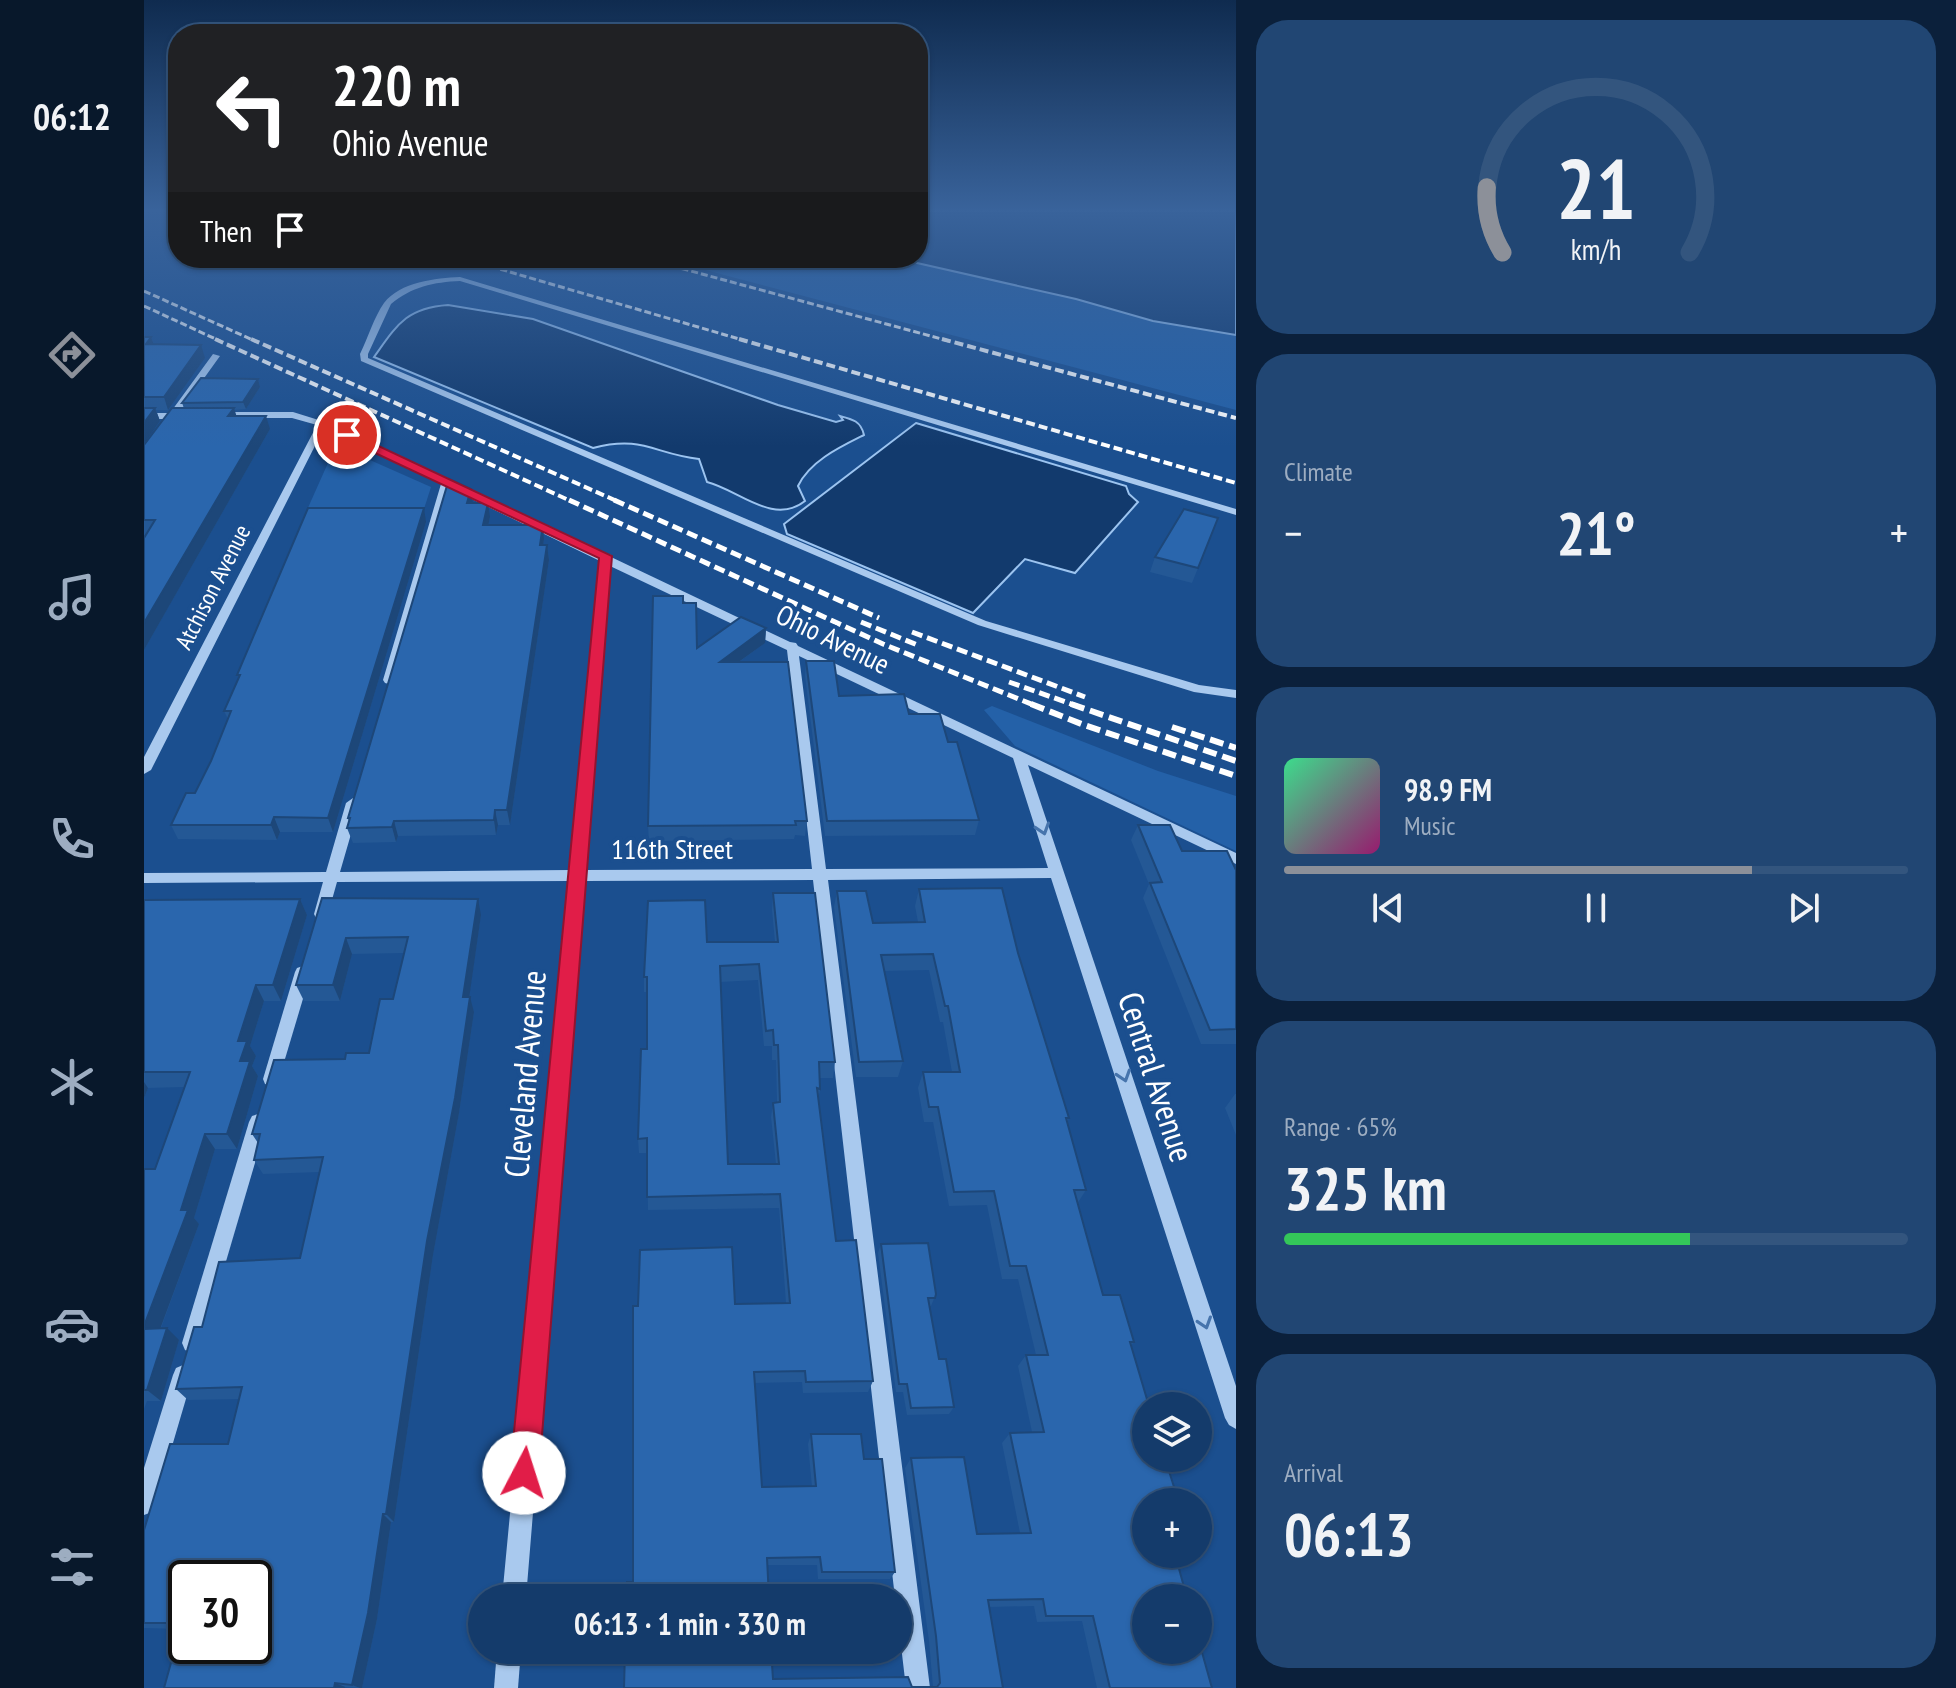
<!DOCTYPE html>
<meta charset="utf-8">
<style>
body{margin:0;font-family:"PT Sans Narrow",sans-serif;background:#214673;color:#f1f3f6;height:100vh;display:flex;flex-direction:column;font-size:30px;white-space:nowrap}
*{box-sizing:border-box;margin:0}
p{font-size:26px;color:#9dadc1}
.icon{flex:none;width:44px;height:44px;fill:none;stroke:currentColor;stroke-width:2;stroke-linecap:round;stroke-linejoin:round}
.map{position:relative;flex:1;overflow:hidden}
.details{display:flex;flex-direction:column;gap:20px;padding:20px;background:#0b203b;width:720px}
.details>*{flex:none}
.hud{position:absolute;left:24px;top:24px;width:760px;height:244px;border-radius:32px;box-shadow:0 2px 6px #0004,0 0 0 2px #33557e;background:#202124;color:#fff;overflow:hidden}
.fabs{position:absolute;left:988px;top:1392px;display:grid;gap:16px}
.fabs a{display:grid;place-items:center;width:80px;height:80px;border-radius:50%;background:#143b6b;box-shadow:0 2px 6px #0004,0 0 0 2px #33557e;font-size:40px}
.speed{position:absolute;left:24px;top:1560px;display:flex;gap:16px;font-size:40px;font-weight:700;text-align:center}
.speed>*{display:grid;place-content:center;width:104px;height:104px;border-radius:50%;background:#143b6b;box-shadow:0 2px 6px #0004,0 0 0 2px #33557e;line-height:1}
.speed .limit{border:4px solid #111;border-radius:12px;background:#fff;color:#111}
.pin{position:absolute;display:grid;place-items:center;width:68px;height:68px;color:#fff;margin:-34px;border:4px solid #fff;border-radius:50%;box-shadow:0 2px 8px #0007}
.me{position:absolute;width:88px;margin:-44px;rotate:5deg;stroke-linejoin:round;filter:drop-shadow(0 0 6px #0008)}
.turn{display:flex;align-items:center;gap:28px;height:168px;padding:0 32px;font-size:36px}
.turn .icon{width:104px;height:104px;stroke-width:2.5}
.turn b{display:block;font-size:56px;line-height:68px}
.then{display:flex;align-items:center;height:76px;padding:0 32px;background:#0003;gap:16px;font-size:30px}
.big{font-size:60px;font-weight:800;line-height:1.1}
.details .card{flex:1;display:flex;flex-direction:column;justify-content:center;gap:12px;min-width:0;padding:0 28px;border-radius:32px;background:#214673}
.details .dial{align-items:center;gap:0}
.dial svg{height:208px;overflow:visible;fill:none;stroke:#33557e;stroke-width:7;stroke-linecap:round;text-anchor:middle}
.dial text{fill:#f1f3f6;stroke:none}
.song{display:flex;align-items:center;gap:24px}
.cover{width:96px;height:96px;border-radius:12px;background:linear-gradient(135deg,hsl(150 70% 55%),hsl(320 70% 35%))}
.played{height:8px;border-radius:4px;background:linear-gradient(90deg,#8c9099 75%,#33557e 75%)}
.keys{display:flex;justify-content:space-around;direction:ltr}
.heat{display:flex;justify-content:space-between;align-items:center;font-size:44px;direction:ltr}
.charge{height:12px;border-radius:6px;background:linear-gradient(90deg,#34c759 65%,#33557e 0)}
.trip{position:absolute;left:324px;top:1584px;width:444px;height:80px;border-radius:40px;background:#143b6b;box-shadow:0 2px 6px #0004,0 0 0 2px #33557e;font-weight:800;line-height:80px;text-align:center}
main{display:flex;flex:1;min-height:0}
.tabs{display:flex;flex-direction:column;width:144px;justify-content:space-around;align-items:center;background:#08182b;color:#9dadc1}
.tabs .icon{width:56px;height:56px}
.tabs .current{color:#8c9099}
.tabs b{font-size:36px;color:#f1f3f6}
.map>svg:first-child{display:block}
.green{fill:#2461a8}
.water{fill:#123a6d;stroke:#9cc4f0;stroke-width:2}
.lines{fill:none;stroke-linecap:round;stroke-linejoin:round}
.minor{fill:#a9c9ee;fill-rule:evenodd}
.rail-far3{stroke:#fff;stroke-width:3;stroke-dasharray:7 3;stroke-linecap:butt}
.rail-far2{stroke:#fff;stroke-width:4;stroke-dasharray:9 4;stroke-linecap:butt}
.rail-far1{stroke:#fff;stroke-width:5;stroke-dasharray:11 5;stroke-linecap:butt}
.rail{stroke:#fff;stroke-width:6;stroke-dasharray:14 6;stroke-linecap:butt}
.wall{fill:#245895;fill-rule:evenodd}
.shaded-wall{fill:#1d4779}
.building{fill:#2a66ad;stroke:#1d4779;stroke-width:2;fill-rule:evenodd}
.oneway{stroke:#4674ac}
.route{fill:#e11d48;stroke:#92132f;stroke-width:2}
.labels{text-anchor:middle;stroke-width:8;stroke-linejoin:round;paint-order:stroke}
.far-street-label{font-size:24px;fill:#fff;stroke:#1b4f8f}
.street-label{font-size:28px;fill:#fff;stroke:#1b4f8f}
.near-street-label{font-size:34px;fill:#fff;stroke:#1b4f8f}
</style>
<main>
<nav class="tabs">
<b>06:12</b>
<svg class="icon current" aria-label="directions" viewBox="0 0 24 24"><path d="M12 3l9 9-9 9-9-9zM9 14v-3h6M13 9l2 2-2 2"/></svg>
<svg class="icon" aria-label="music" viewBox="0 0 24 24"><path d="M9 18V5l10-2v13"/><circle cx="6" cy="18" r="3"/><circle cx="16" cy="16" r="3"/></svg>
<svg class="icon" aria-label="phone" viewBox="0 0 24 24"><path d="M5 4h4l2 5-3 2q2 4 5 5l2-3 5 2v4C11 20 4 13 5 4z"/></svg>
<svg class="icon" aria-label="climate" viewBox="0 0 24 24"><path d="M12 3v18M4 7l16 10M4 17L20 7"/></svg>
<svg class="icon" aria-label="car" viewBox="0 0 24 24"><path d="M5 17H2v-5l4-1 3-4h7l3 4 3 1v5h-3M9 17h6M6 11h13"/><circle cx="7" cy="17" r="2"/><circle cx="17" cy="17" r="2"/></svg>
<svg class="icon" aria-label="filters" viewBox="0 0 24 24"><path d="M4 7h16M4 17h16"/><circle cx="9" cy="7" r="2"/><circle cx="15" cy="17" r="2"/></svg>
</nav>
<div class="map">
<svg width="1092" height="1688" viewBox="0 0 1092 1688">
<rect width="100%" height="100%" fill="#1b4f8f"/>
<!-- green -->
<g class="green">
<polygon points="516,258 751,258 932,299 1009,321 1092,335 1092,410"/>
<polygon points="192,445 287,487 280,509 163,510"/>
<polygon points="848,706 1014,771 1092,796 1092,851 871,746 840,710"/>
</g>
<!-- water -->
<g class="water">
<polygon points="774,211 1092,211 1092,335 1009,321 932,299 751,258 774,258"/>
<path d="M 304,305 L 389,319 L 634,405 L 692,422 L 699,420 L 696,416 C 708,419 717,421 720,435 C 696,447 666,461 654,486 L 661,501 C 629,526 595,490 563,482 L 555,459 C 510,454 499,435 449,448 L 230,357 C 253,325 262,308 304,305 Z"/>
<polygon points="772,423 982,486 985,494 994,502 931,573 881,559 829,613 643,534 640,524"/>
</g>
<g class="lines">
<!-- minor -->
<g class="minor">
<path d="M 316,277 L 1092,509 L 1092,515 L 316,281 C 290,282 267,287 247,304 L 224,354 L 224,358 L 842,621 L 1055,685 L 1092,690 L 1092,698 L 1050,692 L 834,625 L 217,361 L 216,354 C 224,338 230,317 240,303 C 256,282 292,278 316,277 Z"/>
<polygon points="69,354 76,356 35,413 42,414 42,418 31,419 25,424 21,421 22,419 0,419 0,413 26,413"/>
<path d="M 149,412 L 181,422 L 459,554 L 466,554 L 467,557 L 646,642 L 652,643 L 654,646 L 1092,853 L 1092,864 L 884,765 L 1092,1386 L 1092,1429 L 1085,1425 L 1081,1418 L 907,878 L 684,880 L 786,1688 L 762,1688 L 754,1620 L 754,1598 L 751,1598 L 669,880 L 441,881 L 382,1598 L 358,1598 L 426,881 L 193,882 L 184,914 L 182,918 L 172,918 L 170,914 L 179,882 L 0,883 L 0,873 L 182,872 L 202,803 L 209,798 L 216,803 L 196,872 L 427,870 L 456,561 L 305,488 L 251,680 L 245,684 L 241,683 L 239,680 L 297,484 L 180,428 L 7,770 L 0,774 L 0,757 L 173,425 L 148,418 L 76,418 L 72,415 L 76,412 ZM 466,566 L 643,650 L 668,869 L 441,870 ZM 655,656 L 869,758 L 904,868 L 682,869 Z"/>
<polygon points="159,966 165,968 167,972 135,1079 133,1084 127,1086 121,1084 119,1079 151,972 153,968"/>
<polygon points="114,1114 120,1116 123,1122 58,1343 55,1350 48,1353 41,1350 38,1343 105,1122 108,1116"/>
<polygon points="39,1365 46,1368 49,1375 11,1504 8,1512 0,1515 0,1468 29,1375 32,1368"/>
<polygon points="353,1650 377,1650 374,1688 350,1688"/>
</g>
<!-- rail-far3 -->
<g class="rail-far3">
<polyline points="318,258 602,341"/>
<polyline points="499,258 805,341"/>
<polyline points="0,291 111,341"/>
<polyline points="0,306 76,341"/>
</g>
<!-- rail-far2 -->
<g class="rail-far2">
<polyline points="71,339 429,502"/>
<polyline points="107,339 475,502"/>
<polyline points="595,339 1092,483"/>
<polyline points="798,339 1092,418"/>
</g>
<!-- rail-far1 -->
<g class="rail-far1">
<polyline points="425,500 739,644 892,706"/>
<polyline points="470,500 735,618"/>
<polyline points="717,622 776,646"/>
<polyline points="768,632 941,697"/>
<polyline points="865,682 933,706"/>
</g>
<!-- rail -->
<g class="rail">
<polyline points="887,704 940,725 1092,776"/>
<polyline points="927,704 1092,761"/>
<polyline points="1028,727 1092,748"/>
</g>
</g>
<!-- wall -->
<g class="wall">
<polygon points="0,337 7,337 10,344 61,358 24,410 12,410 16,421 0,444"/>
<polygon points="114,379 116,387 102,409 90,410 92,416 126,429 0,650 0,538 2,535 0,535 0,445 40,408 38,403"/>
<polygon points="329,503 346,517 344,525 399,525 400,539 399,545 403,545 405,560 366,825 354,825 352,835 254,836 252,842 209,843 203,828 205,822 204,818"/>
<polygon points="1074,518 1048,583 1006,572 1011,557"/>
<polygon points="282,522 189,832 136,832 133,840 34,839 27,825 51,793 67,761 84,719 80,711 95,678 93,675"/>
<polygon points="539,603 553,648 622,628 621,643 595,662 663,821 661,836 651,835 650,839 505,841 504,826"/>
<polygon points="662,661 695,696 765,714 804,742 835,820 831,835 681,836 661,676"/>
<polygon points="994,825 1038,851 1092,870 1092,1044 1057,1044 999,898 1005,884 987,840"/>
<polygon points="775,889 874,953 925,1118 923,1122 942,1190 933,1204 959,1295 990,1342 987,1345 1034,1500 1031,1502 1002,1502 1068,1688 953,1688 938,1621 893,1622 890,1606 845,1607 859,1688 480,1688 629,1679 789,1687 785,1641 761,1468 767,1458 833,1534 876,1533 858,1443 866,1433 888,1432 874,1366 882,1355 892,1355 874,1279 858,1279 843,1205 805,1206 789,1122 780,1122 774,1088 779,1072 808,1072 799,1022 796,1022 785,970 740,971 759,1061 754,1077 712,1077 690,907 693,891 729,923 774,922 771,906"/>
<path d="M 629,893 L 691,1062 L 689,1078 L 676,1078 L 676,1089 L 674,1100 L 692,1241 L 729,1381 L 724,1392 L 659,1393 L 658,1382 L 611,1383 L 618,1487 L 668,1487 L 664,1444 L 667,1434 L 720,1459 L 751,1572 L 746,1579 L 674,1579 L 673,1565 L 623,1565 L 489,1582 L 591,1304 L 642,1303 L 635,1208 L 504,1210 L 503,1153 L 495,1153 L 494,1139 L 503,1049 L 503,992 L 500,992 L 500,977 L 563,942 L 631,942 L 628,910 ZM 614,980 L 620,1046 L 628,1046 L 628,1060 L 632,1060 L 633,1102 L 629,1103 L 627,1117 L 632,1164 L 584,1164 L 576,982 Z"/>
<polygon points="178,898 337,915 325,997 330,1012 315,1113 289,1255 250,1522 247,1522 233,1619 218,1688 201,1687 36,1629 0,1628 0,1530 84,1444 96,1399 44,1400 32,1389 58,1327 156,1258 176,1172 119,1174 110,1160 114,1143 108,1134 201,1059 225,1053 249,999 260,953 208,954 196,1001 160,1001 152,985"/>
<polygon points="156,899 163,915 137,1001 120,1001 106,1046 112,1056 108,1066 114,1076 93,1149 71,1149 50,1218 55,1224 17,1328 35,1340 17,1401 3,1401 0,1409 0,1169 11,1169 40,1087 4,1088 0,1098 0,900"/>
<polygon points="1091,1094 1092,1094 1092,1135 1081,1108"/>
<polygon points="737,1244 792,1294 787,1306 786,1306 795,1359 810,1407 805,1414 763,1415 759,1392 752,1392 734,1253"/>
</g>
<!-- shaded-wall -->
<g class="shaded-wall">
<polygon points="7,337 12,350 2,344"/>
<polygon points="57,345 61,358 24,410 20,397"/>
<polygon points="114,379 116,387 102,409 99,402"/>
<polygon points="11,408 16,421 0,444 0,423"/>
<polygon points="90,408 94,421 84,416"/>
<polygon points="122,416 126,429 0,650 0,623"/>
<polygon points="327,489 329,503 323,503"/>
<polygon points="344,503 346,517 341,540 339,525"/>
<polygon points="280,508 282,522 189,832 184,818"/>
<polygon points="399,525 400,539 397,560 396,545"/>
<polygon points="403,545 405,560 366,825 363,810"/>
<polygon points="622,628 621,643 575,676 576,662"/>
<polygon points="351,810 354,825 352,835 350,820"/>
<polygon points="130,817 136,832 133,840 127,825"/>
<polygon points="250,821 254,836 252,842 248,827"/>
<polygon points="156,899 163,915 137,1001 129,985"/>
<polygon points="334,899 337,915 323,1013 319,997"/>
<polygon points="202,938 208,954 196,1001 189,985"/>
<polygon points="112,985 120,1001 106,1046 112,1056 108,1066 114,1076 93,1149 83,1134 96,1061 94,1041"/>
<polygon points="326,997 330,1012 315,1113 289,1255 250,1522 242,1514 283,1241"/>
<polygon points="0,1082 4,1088 0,1098"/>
<polygon points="61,1134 71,1149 50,1218 55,1224 12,1340 0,1329 0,1326"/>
<polygon points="23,1328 35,1340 17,1401 3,1390"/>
<polygon points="239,1514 247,1522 233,1619 218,1688 216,1688 208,1685"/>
<polygon points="191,1683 201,1687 201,1688 190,1688"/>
</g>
<!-- building -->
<g class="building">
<polygon points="0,337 7,337 2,344 57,345 20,397 0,397"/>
<polygon points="57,378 114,379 99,402 38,403"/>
<polygon points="0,408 11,408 0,423"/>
<polygon points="28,408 90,408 84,416 122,416 0,623 0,538 11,520 0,520 0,445"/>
<polygon points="305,479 327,489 323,503 344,503 339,525 399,525 396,545 403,545 363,810 351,810 350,820 250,821 248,827 203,828 206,818 204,818"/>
<polygon points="164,508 280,508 184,818 130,817 127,825 27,825 42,793 51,793 67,761 87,711 80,711 96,675 93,675"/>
<polygon points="1040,509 1074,518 1054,568 1011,557"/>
<polygon points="509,596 539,596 539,603 552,603 553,648 597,617 622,628 576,662 644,662 663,821 651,821 652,825 504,826"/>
<polygon points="662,661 690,661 695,696 760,694 765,714 796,714 804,742 813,742 835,820 683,821"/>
<polygon points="994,825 1026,825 1038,851 1083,851 1092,870 1092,1029 1066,1030 1006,883 1018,882"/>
<polygon points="858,888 874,953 925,1118 922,1118 942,1190 930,1190 959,1295 976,1295 990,1342 986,1342 1005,1406 1002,1406 1002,1458 1021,1458 1034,1500 1002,1502 1002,1554 1031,1554 1043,1598 1002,1598 1002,1650 1054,1650 1054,1638 1068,1688 966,1688 949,1616 902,1616 899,1599 844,1600 859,1688 480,1688 481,1650 627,1650 629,1679 764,1677 768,1687 793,1687 796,1683 792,1636 767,1458 820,1457 833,1534 887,1533 866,1433 900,1432 882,1355 904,1355 882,1266 866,1266 850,1191 810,1192 794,1107 785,1107 779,1072 816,1072 804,1006 801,1006 789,954 737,955 759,1061 715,1062 693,891 722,891 729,923 781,922 775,889"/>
<path d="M 629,893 L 671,893 L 691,1062 L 675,1062 L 676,1089 L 673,1088 L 692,1241 L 712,1240 L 729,1381 L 662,1382 L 661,1371 L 610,1372 L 618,1487 L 672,1486 L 667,1434 L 717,1434 L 720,1459 L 738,1459 L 751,1572 L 678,1572 L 676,1557 L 623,1558 L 625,1598 L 482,1598 L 483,1582 L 489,1582 L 489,1306 L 494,1306 L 496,1250 L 588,1247 L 591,1304 L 646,1303 L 636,1194 L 503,1197 L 503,1138 L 494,1139 L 497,1049 L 503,1049 L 503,977 L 500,977 L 504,901 L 561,900 L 563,942 L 634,942 ZM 615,964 L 622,1031 L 629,1030 L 630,1045 L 634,1045 L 636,1102 L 629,1103 L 635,1164 L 584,1164 L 576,966 Z"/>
<path d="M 178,898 L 334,899 L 319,997 L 326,997 L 311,1098 L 283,1241 L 242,1514 L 239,1514 L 224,1613 L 208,1685 L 191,1683 L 190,1688 L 20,1688 L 38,1623 L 0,1623 L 0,1530 L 26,1444 L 84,1444 L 98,1387 L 32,1389 L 50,1327 L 58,1327 L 75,1262 L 156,1258 L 179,1157 L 110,1160 L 116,1134 L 108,1134 L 130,1060 L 201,1059 L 202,1053 L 225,1053 L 236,999 L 249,999 L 264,937 L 202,938 L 189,985 L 152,985 ZM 42,1578 L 110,1578 L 110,1646 L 42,1646 Z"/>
<polygon points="156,899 129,985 112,985 94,1041 103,1041 96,1061 106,1061 83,1134 61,1134 37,1210 44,1210 0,1326 0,1169 11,1169 46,1072 0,1072 0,900"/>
<polygon points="784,1243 792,1294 791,1298 784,1298 795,1359 802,1359 810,1407 767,1408 763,1384 755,1384 737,1244"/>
<polygon points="23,1328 3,1390 0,1390 0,1329"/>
</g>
<!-- one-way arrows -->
<defs><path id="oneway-chevron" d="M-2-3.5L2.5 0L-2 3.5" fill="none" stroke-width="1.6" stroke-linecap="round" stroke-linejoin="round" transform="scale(2)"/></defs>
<g class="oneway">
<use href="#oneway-chevron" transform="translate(899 829) rotate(72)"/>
<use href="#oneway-chevron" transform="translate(980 1076) rotate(72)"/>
<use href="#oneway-chevron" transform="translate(1061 1323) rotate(72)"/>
</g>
<!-- sky -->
<linearGradient id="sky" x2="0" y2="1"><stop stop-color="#0f2b4f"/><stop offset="0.47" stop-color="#39639b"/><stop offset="1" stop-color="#39639b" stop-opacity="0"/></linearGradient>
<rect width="1092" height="447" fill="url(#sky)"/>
<!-- route -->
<polygon class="route" points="199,433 207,433 468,556 395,1473 390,1483 380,1487 370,1483 366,1473 455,558 199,438"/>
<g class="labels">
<!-- far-street labels -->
<g class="far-street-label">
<text transform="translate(69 587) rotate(-63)" y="8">Atchison Avenue</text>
</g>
<!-- street labels -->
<g class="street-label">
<text transform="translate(689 639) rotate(26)" y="10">Ohio Avenue</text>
<text x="528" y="859">116th Street</text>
</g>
<!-- near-street labels -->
<g class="near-street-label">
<text transform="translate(381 1074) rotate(-85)" y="12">Cleveland Avenue</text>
<text transform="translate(1012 1077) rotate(72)" y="12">Central Avenue</text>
</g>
</g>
</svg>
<div class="fabs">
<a><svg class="icon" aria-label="layers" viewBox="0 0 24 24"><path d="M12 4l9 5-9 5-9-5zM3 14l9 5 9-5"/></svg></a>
<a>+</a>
<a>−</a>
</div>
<div class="speed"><div class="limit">30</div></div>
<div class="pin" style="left:203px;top:435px;background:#d93025"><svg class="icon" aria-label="arrive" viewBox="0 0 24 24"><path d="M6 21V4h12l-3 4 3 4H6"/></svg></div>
<svg class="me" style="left:380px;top:1473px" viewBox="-20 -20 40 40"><circle r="19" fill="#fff"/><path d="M0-13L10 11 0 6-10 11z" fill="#e11d48"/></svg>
<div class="trip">06:13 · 1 min · 330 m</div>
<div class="hud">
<div class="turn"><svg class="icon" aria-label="left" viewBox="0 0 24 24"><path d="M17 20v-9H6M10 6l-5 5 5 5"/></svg><div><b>220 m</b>Ohio Avenue</div></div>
<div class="then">Then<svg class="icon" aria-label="arrive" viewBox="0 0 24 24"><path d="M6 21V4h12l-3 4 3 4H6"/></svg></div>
</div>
</div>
<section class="details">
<div class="card dial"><svg viewBox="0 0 100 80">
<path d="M14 69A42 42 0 1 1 86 69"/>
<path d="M14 69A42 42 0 0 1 8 44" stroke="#8c9099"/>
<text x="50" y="56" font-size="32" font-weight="700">21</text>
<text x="50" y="72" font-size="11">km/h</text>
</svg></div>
<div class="card"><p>Climate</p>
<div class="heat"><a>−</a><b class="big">21°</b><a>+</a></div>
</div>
<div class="card">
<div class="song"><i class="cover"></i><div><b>98.9 FM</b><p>Music</p></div></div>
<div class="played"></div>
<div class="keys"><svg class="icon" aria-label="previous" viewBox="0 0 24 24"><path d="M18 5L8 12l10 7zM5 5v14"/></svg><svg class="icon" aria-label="pause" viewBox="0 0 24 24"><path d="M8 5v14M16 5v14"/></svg><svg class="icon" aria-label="next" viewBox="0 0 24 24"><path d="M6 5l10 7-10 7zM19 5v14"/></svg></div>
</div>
<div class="card"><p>Range · 65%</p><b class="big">325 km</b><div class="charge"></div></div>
<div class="card"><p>Arrival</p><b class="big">06:13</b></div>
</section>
</main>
